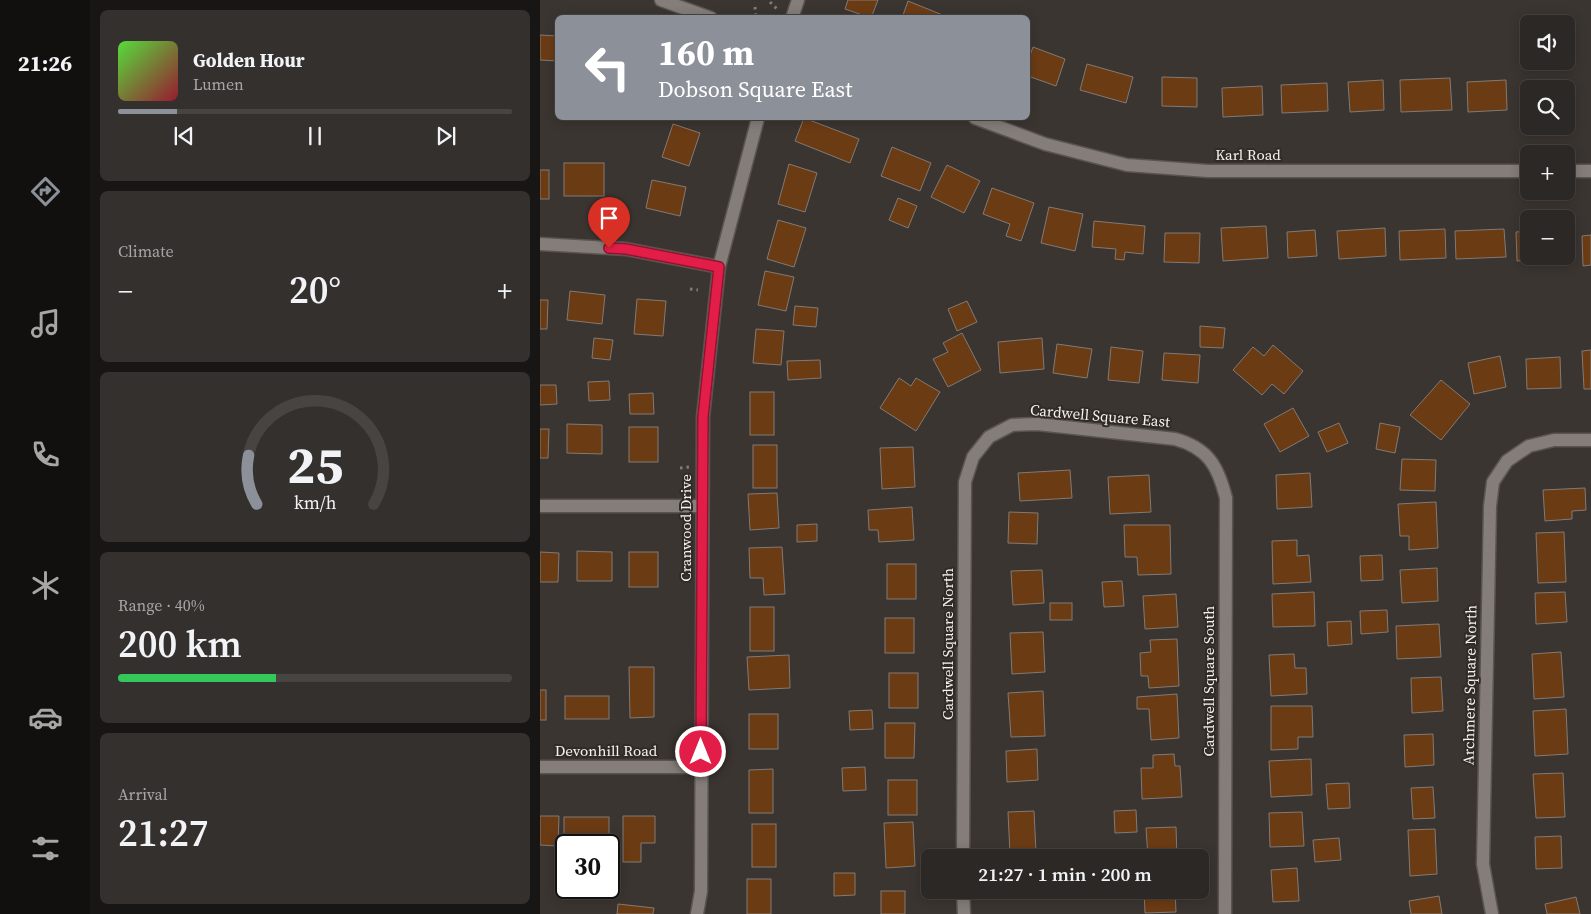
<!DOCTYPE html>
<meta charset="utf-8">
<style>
body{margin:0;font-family:"Source Serif 4",serif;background:#34302d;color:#f1f3f6;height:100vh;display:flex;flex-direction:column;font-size:19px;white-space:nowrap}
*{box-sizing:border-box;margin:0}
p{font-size:16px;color:#a6a6a7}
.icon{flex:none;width:28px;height:28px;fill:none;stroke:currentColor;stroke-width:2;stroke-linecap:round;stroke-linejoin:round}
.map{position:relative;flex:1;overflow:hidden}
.panel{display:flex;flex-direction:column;gap:10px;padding:10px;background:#181614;width:450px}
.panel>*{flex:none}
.top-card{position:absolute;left:15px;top:15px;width:475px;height:105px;border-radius:8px;box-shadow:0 2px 12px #0003,0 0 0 1px #484442;background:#8c9099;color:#fff;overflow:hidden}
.buttons{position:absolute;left:980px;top:15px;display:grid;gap:10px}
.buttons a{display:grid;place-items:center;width:55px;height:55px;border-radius:8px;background:#2c2825;box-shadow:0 2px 12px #0003,0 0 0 1px #484442;font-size:25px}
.speed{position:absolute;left:15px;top:834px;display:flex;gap:10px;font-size:25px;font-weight:700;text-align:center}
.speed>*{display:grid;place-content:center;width:65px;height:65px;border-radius:50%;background:#2c2825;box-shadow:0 2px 12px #0003,0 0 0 1px #484442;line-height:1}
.speed .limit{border:2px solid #111;border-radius:8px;background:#fff;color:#111}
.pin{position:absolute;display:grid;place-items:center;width:42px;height:42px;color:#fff;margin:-51px -21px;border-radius:50% 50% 50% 0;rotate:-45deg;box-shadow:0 0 5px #0007}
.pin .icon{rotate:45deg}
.me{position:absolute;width:55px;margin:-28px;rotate:0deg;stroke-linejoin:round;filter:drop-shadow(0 0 4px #0008)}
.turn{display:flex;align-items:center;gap:18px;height:105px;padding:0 20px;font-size:22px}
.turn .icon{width:65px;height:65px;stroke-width:2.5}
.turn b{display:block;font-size:35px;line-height:42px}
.big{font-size:38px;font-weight:600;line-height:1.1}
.panel .widget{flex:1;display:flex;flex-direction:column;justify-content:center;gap:8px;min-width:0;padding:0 18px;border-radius:8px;background:#34302d}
.panel .dial{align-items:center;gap:0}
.dial svg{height:130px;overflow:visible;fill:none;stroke:#484442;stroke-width:7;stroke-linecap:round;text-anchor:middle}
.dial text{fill:#f1f3f6;stroke:none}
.song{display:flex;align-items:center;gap:15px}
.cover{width:60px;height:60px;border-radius:8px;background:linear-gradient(135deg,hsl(110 70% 55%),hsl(350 70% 35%))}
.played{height:5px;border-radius:2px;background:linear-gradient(90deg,#8c9099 15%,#484442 15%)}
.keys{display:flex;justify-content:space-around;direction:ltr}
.heat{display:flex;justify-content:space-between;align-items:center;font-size:28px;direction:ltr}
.charge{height:8px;border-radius:4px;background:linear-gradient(90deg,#34c759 40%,#484442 0)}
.trip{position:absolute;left:381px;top:849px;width:288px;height:50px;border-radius:8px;background:#2c2825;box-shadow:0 2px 12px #0003,0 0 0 1px #484442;font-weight:600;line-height:50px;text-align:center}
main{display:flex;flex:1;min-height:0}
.tab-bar{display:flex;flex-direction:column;width:90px;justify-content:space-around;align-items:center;background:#12100f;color:#a6a6a7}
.tab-bar .icon{width:35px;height:35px}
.tab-bar .on{color:#8c9099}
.tab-bar b{font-size:22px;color:#f1f3f6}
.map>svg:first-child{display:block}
.building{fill:#6b3b14;stroke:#817a75}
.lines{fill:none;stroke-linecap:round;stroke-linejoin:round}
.minor-casing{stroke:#595451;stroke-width:15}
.path{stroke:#827c79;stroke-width:3;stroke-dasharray:2.5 4;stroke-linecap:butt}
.minor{stroke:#847d79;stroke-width:12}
.route-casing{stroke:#92132f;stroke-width:12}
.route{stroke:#e11d48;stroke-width:9}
.labels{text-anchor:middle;stroke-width:4;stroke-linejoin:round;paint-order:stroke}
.street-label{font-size:15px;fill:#f6f2ef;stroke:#312b27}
</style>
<main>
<nav class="tab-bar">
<b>21:26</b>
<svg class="icon on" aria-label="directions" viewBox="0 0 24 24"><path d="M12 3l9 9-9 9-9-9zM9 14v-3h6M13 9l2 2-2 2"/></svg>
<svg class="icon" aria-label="music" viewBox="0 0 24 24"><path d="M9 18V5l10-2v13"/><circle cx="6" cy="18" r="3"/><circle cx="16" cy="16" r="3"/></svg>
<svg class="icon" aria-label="phone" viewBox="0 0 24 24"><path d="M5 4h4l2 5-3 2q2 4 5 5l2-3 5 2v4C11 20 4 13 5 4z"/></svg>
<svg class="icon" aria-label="climate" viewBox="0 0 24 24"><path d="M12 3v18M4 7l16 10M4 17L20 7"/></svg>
<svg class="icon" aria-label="car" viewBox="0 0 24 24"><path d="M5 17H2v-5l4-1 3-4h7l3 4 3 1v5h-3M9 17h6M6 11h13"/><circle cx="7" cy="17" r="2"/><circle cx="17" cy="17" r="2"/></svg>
<svg class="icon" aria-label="filters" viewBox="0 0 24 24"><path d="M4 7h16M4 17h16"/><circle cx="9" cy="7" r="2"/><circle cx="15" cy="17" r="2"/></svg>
</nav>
<section class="panel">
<div class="widget">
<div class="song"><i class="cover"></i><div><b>Golden Hour</b><p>Lumen</p></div></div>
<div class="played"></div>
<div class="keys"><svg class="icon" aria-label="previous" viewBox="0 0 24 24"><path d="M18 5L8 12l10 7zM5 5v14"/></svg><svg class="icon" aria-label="pause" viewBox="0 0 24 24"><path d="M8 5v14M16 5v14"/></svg><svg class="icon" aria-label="next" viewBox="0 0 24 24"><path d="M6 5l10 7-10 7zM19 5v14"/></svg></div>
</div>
<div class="widget"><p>Climate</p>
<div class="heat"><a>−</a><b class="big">20°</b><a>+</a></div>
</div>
<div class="widget dial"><svg viewBox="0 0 100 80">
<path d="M14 69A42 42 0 1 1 86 69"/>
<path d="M14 69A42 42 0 0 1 9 39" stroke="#8c9099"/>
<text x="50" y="56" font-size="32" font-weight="700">25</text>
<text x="50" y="72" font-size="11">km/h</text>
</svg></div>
<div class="widget"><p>Range · 40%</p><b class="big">200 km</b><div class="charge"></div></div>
<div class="widget"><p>Arrival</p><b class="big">21:27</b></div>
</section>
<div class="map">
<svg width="1051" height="914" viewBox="0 0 1051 914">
<rect width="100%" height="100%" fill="#3b3531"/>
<!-- building -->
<g class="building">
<polygon points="308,0 338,0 331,18 305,9"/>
<polygon points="368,1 410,18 362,18"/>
<polygon points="0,35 18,36 18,61 0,60"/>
<polygon points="493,47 525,59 516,86 488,76 488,61"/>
<polygon points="547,64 593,77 586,103 540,90"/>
<polygon points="622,77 657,78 657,107 622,106"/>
<polygon points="910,78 912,110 861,112 860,80"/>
<polygon points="843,80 844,110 810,112 808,82"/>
<polygon points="966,80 967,110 928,112 927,82"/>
<polygon points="787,83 788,111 742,113 741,85"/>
<polygon points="722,86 723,115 683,117 682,88"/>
<polygon points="264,118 319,139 310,163 255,141"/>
<polygon points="133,124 160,133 149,166 122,157"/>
<polygon points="352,147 391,163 380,191 341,176"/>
<rect x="24" y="163" width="40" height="33"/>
<polygon points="249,164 277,173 265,212 238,204"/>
<polygon points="407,165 440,181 424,213 391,197"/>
<rect x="0" y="170" width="9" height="29"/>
<polygon points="112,180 146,187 140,216 106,208"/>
<polygon points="452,188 494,203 481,241 466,236 470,224 443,214"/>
<polygon points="358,198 377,206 368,228 349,220"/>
<polygon points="509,207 543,214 535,251 501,243"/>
<polygon points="238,220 266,228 254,267 227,259"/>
<polygon points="554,221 605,226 603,254 585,252 584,260 575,259 576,249 552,247"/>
<polygon points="726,226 728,258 683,261 681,228"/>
<polygon points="845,228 846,256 799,259 797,231"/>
<polygon points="905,229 906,258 860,260 859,231"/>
<polygon points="964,229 966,257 916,259 915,231"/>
<polygon points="775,230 777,256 748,258 747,232"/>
<polygon points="989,231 989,256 1022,256 1023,258 977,261 976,232"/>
<polygon points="625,233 660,233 659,263 624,262"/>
<polygon points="1051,235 1051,265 1043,266 1042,236"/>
<polygon points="225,271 254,277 246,311 218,305"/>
<polygon points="30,291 65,295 62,324 27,320"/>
<polygon points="97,299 126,301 123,336 94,334"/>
<polygon points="0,300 8,300 7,329 0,329"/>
<polygon points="427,301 437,322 417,331 408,309"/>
<polygon points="255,306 278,308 276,327 253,325"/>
<polygon points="660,326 685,328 683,348 660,347"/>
<polygon points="216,329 244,331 241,365 213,363"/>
<polygon points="422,333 441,370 408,387 393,359 408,352 403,343"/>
<polygon points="54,338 73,340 70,360 52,358"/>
<polygon points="502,338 504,369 460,373 458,342"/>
<polygon points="517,344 552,349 547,378 513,373"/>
<polygon points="733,345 763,371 744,394 732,384 722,395 693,370 713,347 724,356"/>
<polygon points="571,347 603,351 599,383 568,380"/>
<polygon points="1051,350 1051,389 1044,389 1042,351"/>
<polygon points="624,353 660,355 658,383 622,380"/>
<polygon points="960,356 966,387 934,394 928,363"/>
<polygon points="1020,357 1021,388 987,389 986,359"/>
<polygon points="280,360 281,378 248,380 247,361"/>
<polygon points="359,378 371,386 376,378 400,392 376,431 340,408"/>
<polygon points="901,380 930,404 901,440 870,415"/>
<polygon points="69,381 70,400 49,401 48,382"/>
<polygon points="0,385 16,385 17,404 0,405"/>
<rect x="210" y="392" width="24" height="43"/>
<polygon points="113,393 114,414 90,414 89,394"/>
<polygon points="753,408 769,436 740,452 724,424"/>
<polygon points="799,423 808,443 787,452 778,432"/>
<polygon points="840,423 860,427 855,453 836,449"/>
<polygon points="27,424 62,425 62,454 27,453"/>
<rect x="89" y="427" width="29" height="35"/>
<polygon points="0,429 9,429 8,458 0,458"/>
<rect x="213" y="445" width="24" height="43"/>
<polygon points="373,447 375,487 342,489 340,448"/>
<polygon points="862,459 896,460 895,491 860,490"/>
<polygon points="530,470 532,498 480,501 478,473"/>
<polygon points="770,473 772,507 737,509 736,475"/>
<polygon points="609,475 611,512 570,514 568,477"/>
<polygon points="1045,488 1046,510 1032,511 1032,519 1005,521 1003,490"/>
<polygon points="237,493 239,528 210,530 208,494"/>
<polygon points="896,502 898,548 869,550 869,536 860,536 858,504"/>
<polygon points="372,507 374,540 339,542 338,530 329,530 328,510"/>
<polygon points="469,512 498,513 497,544 468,543"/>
<polygon points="277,524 277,541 257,542 257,525"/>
<polygon points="584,525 630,525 631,574 598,575 597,557 585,557"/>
<polygon points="1024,532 1026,582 998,583 996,533"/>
<polygon points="757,540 757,556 769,555 771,582 733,584 732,541"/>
<polygon points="242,547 245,594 224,595 223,578 210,578 209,548"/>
<polygon points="37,551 72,552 72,581 37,581"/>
<polygon points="0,552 19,553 18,582 0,582"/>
<rect x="89" y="552" width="29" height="35"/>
<polygon points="842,555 843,580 821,581 820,556"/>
<rect x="347" y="564" width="29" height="35"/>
<polygon points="897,568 898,601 862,603 860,570"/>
<polygon points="502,570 504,603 473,605 471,571"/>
<polygon points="582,581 584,606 564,607 562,582"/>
<polygon points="774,592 775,626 733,627 732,594"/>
<polygon points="1025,592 1027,622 996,624 995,593"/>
<polygon points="636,594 638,627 605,629 603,596"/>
<rect x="510" y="603" width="22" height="17"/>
<rect x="210" y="607" width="24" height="44"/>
<polygon points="847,610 848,632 821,634 820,611"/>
<rect x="345" y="618" width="29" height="35"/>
<polygon points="811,621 812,644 788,646 787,622"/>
<polygon points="899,624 901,657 857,659 856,626"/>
<polygon points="503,632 505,672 472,674 470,633"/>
<polygon points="637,639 639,686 609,688 608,676 601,676 600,653 611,652 610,640"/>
<polygon points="1021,652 1024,697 994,699 992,654"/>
<polygon points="754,654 755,668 766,668 767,694 731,696 729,655"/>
<polygon points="249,655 250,688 209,690 207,657"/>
<polygon points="89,667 114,667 114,717 90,718"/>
<rect x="349" y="673" width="29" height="35"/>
<polygon points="901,677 903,711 872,713 871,678"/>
<rect x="0" y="690" width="6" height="30"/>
<polygon points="503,691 505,736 471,737 468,693"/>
<polygon points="637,694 639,738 611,740 609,709 597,709 597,697"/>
<rect x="25" y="696" width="44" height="23"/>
<polygon points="731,706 772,706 773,737 758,737 758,749 731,750"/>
<polygon points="1026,709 1028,754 995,756 993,711"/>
<polygon points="332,710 333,729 310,730 309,711"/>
<rect x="209" y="714" width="29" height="35"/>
<polygon points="345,723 375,723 374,758 345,758"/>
<polygon points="893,734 894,765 865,767 864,735"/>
<polygon points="497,749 498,780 467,782 466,751"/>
<polygon points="634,754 635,766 640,766 642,797 602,799 601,768 613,768 613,755"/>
<polygon points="771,759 772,795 731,797 729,761"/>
<polygon points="325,767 326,790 303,791 302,768"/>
<polygon points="233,769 233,813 209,813 209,770"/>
<polygon points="1023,773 1025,817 996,818 993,774"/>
<rect x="348" y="780" width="29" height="35"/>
<polygon points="809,783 810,808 788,809 786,784"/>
<polygon points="893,787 895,818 873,819 871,788"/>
<polygon points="596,810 597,832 575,833 574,811"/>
<polygon points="494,811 496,852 470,854 468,812"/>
<polygon points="762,812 764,846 730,847 729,813"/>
<polygon points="0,816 19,816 18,846 0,845"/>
<polygon points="83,816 115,816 115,843 101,843 101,862 83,862"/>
<rect x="24" y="817" width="45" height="26"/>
<polygon points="373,822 375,866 346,868 344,823"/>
<rect x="212" y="824" width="24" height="43"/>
<polygon points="636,827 637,858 608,858 606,828"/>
<polygon points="895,829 897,874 870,876 868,830"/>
<polygon points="1021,836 1022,868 996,869 995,837"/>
<polygon points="799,838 801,860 775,862 773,840"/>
<polygon points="757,868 759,901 733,902 731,870"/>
<polygon points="294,873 315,873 315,895 294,896"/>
<rect x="207" y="879" width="24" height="35"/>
<polygon points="468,890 511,890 511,897 469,898"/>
<polygon points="604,890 635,890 636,912 605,913"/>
<rect x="341" y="891" width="24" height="23"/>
<polygon points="899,896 902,914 871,914 869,901"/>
<polygon points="1036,897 1040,914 1007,914 1005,904"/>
<polygon points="78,904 114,908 113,914 77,914"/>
</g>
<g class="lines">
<!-- minor casing -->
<g class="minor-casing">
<g id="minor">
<polyline points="121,0 171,18"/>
<polyline points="252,18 258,0"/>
<polyline points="435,118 505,144 587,165 668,171 989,171"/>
<polyline points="1026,171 1051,171"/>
<polyline points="0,244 86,249 179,267"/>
<polyline points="0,506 162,506"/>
<polyline points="0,767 161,767"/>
<path d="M 423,858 L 425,482 L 433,457 L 449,437 L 472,425 L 497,424 L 635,439 C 668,448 678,466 686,498 L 685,914"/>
<polyline points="423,890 424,914"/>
<polyline points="157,914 161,891 163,417 179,267 218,118"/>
<polyline points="952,914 943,864 950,506 953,482 967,461 989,446 1014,440 1051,440"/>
</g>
</g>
<!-- path -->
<g class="path">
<polyline points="230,2 237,9"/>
<polyline points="215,7 216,18"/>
<polyline points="150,289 158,290"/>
<polyline points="140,468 149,467"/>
</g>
<!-- minor -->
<use href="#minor" class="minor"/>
</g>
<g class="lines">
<!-- route casing -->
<g class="route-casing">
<polyline id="route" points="69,248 86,249 179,267 163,417 161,752"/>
</g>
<!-- route -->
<use href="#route" class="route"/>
</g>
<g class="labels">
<!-- street labels -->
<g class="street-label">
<text x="708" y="160">Karl Road</text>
<text transform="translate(560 416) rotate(5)" y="5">Cardwell Square East</text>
<text transform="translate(146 528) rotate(-90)" y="5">Cranwood Drive</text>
<text transform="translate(408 644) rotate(-90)" y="5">Cardwell Square North</text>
<text transform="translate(669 681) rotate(-90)" y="5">Cardwell Square South</text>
<text transform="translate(930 685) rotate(-89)" y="5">Archmere Square North</text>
<text x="66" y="756">Devonhill Road</text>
</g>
</g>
</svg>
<div class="buttons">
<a><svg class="icon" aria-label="sound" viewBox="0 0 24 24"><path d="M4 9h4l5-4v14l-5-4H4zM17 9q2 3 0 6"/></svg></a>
<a><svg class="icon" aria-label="search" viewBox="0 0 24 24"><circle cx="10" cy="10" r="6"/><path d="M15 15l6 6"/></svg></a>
<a>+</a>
<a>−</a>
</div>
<div class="speed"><div class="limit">30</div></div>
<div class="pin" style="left:69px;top:248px;background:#d93025"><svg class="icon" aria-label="arrive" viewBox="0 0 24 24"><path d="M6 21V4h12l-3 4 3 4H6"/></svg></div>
<svg class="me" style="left:161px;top:752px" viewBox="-20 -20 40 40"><circle r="17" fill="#e11d48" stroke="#fff" stroke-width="3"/><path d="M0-11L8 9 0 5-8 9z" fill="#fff"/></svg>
<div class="trip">21:27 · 1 min · 200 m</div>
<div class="top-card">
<div class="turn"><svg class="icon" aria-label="left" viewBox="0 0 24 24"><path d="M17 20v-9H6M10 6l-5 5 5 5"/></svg><div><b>160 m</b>Dobson Square East</div></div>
</div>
</div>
</main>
